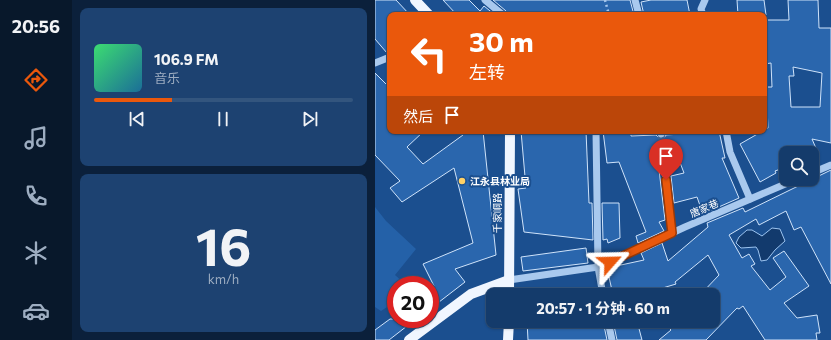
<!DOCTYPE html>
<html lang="zh">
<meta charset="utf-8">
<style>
body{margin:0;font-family:Commissioner,"Noto Sans SC",sans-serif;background:#1d4271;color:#f1f3f6;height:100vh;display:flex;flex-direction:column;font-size:15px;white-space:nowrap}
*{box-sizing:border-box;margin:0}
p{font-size:13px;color:#9dadc1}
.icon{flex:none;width:22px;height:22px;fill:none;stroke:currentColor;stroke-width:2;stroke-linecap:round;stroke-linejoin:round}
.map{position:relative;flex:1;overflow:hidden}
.details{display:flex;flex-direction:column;gap:8px;padding:8px;background:#0b203b;width:303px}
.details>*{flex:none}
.top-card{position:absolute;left:12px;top:12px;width:380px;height:122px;border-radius:8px;box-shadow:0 1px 3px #0004,0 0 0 1px #33557e;background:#ea580c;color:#fff;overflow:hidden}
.buttons{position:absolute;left:404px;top:146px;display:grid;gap:8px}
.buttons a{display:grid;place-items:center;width:40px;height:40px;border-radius:8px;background:#143b6b;box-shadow:0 1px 3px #0004,0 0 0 1px #33557e;font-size:20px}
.speed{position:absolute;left:12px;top:276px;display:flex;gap:8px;font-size:20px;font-weight:700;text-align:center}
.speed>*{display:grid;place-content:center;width:52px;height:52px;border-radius:50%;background:#143b6b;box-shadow:0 1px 3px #0004,0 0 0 1px #33557e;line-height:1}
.speed .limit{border:6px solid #d22;background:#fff;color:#111}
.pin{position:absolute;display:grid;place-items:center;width:34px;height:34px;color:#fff;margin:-41px -17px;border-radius:50% 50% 50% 0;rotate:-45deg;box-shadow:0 0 4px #0007}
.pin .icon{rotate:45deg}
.me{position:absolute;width:44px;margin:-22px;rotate:65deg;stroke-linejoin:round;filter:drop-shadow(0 0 3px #0008)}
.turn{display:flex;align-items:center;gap:14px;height:84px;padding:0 16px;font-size:18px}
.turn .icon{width:52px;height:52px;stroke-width:2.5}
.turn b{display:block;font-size:28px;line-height:34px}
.then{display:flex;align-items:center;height:38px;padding:0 16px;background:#0003;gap:8px;font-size:15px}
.details .card{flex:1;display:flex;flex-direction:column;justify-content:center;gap:6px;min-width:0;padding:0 14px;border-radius:8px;background:#1d4271}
.details .dial{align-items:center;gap:0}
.dial b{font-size:52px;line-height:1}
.song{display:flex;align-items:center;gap:12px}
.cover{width:48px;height:48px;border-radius:6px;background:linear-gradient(135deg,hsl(140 70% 55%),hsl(200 70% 35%))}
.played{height:4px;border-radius:2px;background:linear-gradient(90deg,#ea580c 30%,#33557e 30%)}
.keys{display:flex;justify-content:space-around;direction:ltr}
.trip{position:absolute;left:111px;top:288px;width:234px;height:40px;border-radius:8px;background:#143b6b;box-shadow:0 1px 3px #0004,0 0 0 1px #33557e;font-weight:700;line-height:40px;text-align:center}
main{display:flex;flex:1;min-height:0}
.tabs{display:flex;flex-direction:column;width:72px;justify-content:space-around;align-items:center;background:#08182b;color:#9dadc1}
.tabs .icon{width:28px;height:28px}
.tabs .on{color:#ea580c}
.tabs b{font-size:18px;color:#f1f3f6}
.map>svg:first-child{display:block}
.green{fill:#2461a8}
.water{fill:#123a6d;stroke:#9cc4f0}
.building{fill:#2a66ad;stroke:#cfe3fa;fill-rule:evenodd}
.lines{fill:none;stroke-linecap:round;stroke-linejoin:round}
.minor-tunnel{stroke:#3d69a0;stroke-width:7;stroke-dasharray:7 3.5;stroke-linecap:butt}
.path{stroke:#a9c9ee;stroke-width:2.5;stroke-dasharray:2 3;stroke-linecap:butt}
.minor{stroke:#a9c9ee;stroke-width:7}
.major{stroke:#f0f6ff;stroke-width:10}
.route-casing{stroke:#983908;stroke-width:10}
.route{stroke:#ea580c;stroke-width:7}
.poi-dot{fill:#ffd166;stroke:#1b4f8f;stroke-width:1.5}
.labels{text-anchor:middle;stroke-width:4;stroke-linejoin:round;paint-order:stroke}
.poi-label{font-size:10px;font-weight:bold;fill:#fff;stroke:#1b4f8f;text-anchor:start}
.street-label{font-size:10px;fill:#fff;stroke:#1b4f8f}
</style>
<main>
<nav class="tabs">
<b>20:56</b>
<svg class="icon on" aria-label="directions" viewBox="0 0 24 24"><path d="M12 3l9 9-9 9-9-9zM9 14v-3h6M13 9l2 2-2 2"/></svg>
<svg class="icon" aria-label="music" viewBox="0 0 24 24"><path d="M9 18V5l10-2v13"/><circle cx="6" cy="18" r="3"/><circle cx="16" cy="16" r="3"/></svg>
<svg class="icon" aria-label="phone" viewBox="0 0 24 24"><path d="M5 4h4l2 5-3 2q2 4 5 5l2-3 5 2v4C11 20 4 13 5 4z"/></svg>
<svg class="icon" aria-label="climate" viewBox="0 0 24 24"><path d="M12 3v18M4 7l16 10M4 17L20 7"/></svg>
<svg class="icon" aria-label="car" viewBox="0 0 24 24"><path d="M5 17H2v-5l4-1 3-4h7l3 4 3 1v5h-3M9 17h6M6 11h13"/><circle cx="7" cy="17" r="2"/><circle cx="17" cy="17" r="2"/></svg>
</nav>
<section class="details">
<div class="card">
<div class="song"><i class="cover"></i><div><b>106.9 FM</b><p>音乐</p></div></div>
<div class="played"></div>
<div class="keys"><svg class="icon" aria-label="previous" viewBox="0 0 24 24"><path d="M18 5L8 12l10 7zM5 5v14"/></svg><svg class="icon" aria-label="pause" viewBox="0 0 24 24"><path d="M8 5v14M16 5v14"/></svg><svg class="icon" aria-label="next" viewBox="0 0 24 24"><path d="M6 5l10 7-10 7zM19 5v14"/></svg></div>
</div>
<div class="card dial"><b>16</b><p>km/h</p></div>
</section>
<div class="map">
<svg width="456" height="340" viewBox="0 0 456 340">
<rect width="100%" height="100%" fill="#1b4f8f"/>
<!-- green -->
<polygon class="green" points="0,207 11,221 41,249 20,275 31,285 21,285 21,301 6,311 0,307"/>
<!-- water -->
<polygon class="water" points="397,228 405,229 410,241 400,250 392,260 386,261 383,250 381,247 366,248 361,243 364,237 372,230 377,230 387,236"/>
<!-- building -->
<g class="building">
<polygon points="0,0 21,0 35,15 15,15 15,52 12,53 0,39"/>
<polygon points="68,0 94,0 105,11 109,6 120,15 82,15"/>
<polygon points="118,0 255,0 259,15 133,15 131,11"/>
<polygon points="276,0 312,0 315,15 269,15 266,2"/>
<polygon points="362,0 389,0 391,15 363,15"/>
<path d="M 413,0 L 443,0 L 444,28 L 456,28 L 456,143 L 437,139 L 443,153 L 411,153 L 411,167 L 400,171 L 401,173 L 385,182 L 365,144 L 393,128 L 391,87 L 397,87 L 396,63 L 389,64 L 389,20 L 414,20 ZM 418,67 L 447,73 L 445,107 L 416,107 L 414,76 L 419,76 Z"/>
<polygon points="0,73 15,88 15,131 49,131 32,147 48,164 88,135 88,131 108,131 121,255 80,269 90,282 55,309 55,289 59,286 48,264 98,243 79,168 27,202 15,188 25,181 0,155"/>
<polygon points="146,131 211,131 214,203 217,203 218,240 149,232 143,189 151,188"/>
<polygon points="228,131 256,131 256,136 281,135 285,139 289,138 291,135 321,133 320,131 344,131 350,158 347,158 364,198 328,214 322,197 299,203 296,176 309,173 301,152 293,153 290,149 285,150 282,153 290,220 284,222 289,231 263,243 261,236 271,232 244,162 232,163"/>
<polygon points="456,170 456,284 426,227 419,230 411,211 384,225 381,219 354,235 367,258 374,254 380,264 376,266 395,290 411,277 398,258 409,251 434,286 409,303 422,318 442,315 445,333 441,333 442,340 390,340 368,306 364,309 362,308 331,340 284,340 296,330 287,321 338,321 338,295 325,295 344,275 333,255 300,282 301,284 271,293 272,295 260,295 256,290 257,295 238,295 232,268 269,260 266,253 287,243 293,261 333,227 332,223 368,208 370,212"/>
<polygon points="227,203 244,203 245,238 233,243 232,239 228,240"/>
<polygon points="211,248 213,263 148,271 146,257"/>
<polygon points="15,319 41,319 14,340 0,340 0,330"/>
<polygon points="152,321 228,321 232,340 153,340"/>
<polygon points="238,321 262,321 267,340 242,340"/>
</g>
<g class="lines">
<!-- minor-tunnel -->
<polyline class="minor-tunnel" points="286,134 288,154"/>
<!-- path -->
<polyline class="path" points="230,0 234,15"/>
<!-- minor -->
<g class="minor">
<polyline points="110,0 128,15"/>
<polyline points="260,0 264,15"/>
<polyline points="328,15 326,9 330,0"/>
<polyline points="0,63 15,57"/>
<polyline points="221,131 223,267 310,227 422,179"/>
<polyline points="285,131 286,134"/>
<polyline points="351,131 355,152 375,199"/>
<polyline points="288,154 297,233"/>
<polyline points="437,173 456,165"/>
<polyline points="134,280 223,267 228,295"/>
<polyline points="233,321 237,340"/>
</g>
<!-- major -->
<g class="major">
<polyline points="40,0 54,15"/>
<polyline points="134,295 135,131"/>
<polyline points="34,340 96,294 134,280"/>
<polyline points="133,340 134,321"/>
</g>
</g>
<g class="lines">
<!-- route casing -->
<g class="route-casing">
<polyline id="route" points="235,262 297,233 291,180"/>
</g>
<!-- route -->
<use href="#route" class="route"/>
</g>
<!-- markers -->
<circle class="poi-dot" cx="87" cy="181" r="4"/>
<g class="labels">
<!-- poi labels -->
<g class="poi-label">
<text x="95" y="185">江永县林业局</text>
</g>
<!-- street labels -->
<g class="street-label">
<text transform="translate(329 208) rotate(-23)" y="4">唐家巷</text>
<text transform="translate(122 213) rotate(-90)" y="4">千家峒路</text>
</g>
</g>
</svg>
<div class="buttons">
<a><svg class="icon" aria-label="search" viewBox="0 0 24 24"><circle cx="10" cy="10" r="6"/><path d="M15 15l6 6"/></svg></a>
</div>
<div class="speed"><div class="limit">20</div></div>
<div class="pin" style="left:291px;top:180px;background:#d93025"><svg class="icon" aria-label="arrive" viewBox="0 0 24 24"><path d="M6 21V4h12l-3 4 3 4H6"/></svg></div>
<svg class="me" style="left:235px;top:262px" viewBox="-20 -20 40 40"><path d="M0-17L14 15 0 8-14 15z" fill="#ea580c" stroke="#fff" stroke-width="4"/></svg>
<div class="trip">20:57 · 1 分钟 · 60 m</div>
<div class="top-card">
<div class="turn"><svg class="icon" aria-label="left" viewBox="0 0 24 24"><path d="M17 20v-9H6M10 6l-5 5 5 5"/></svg><div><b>30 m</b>左转</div></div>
<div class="then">然后<svg class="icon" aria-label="arrive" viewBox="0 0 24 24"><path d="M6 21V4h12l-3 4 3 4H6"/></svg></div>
</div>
</div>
</main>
